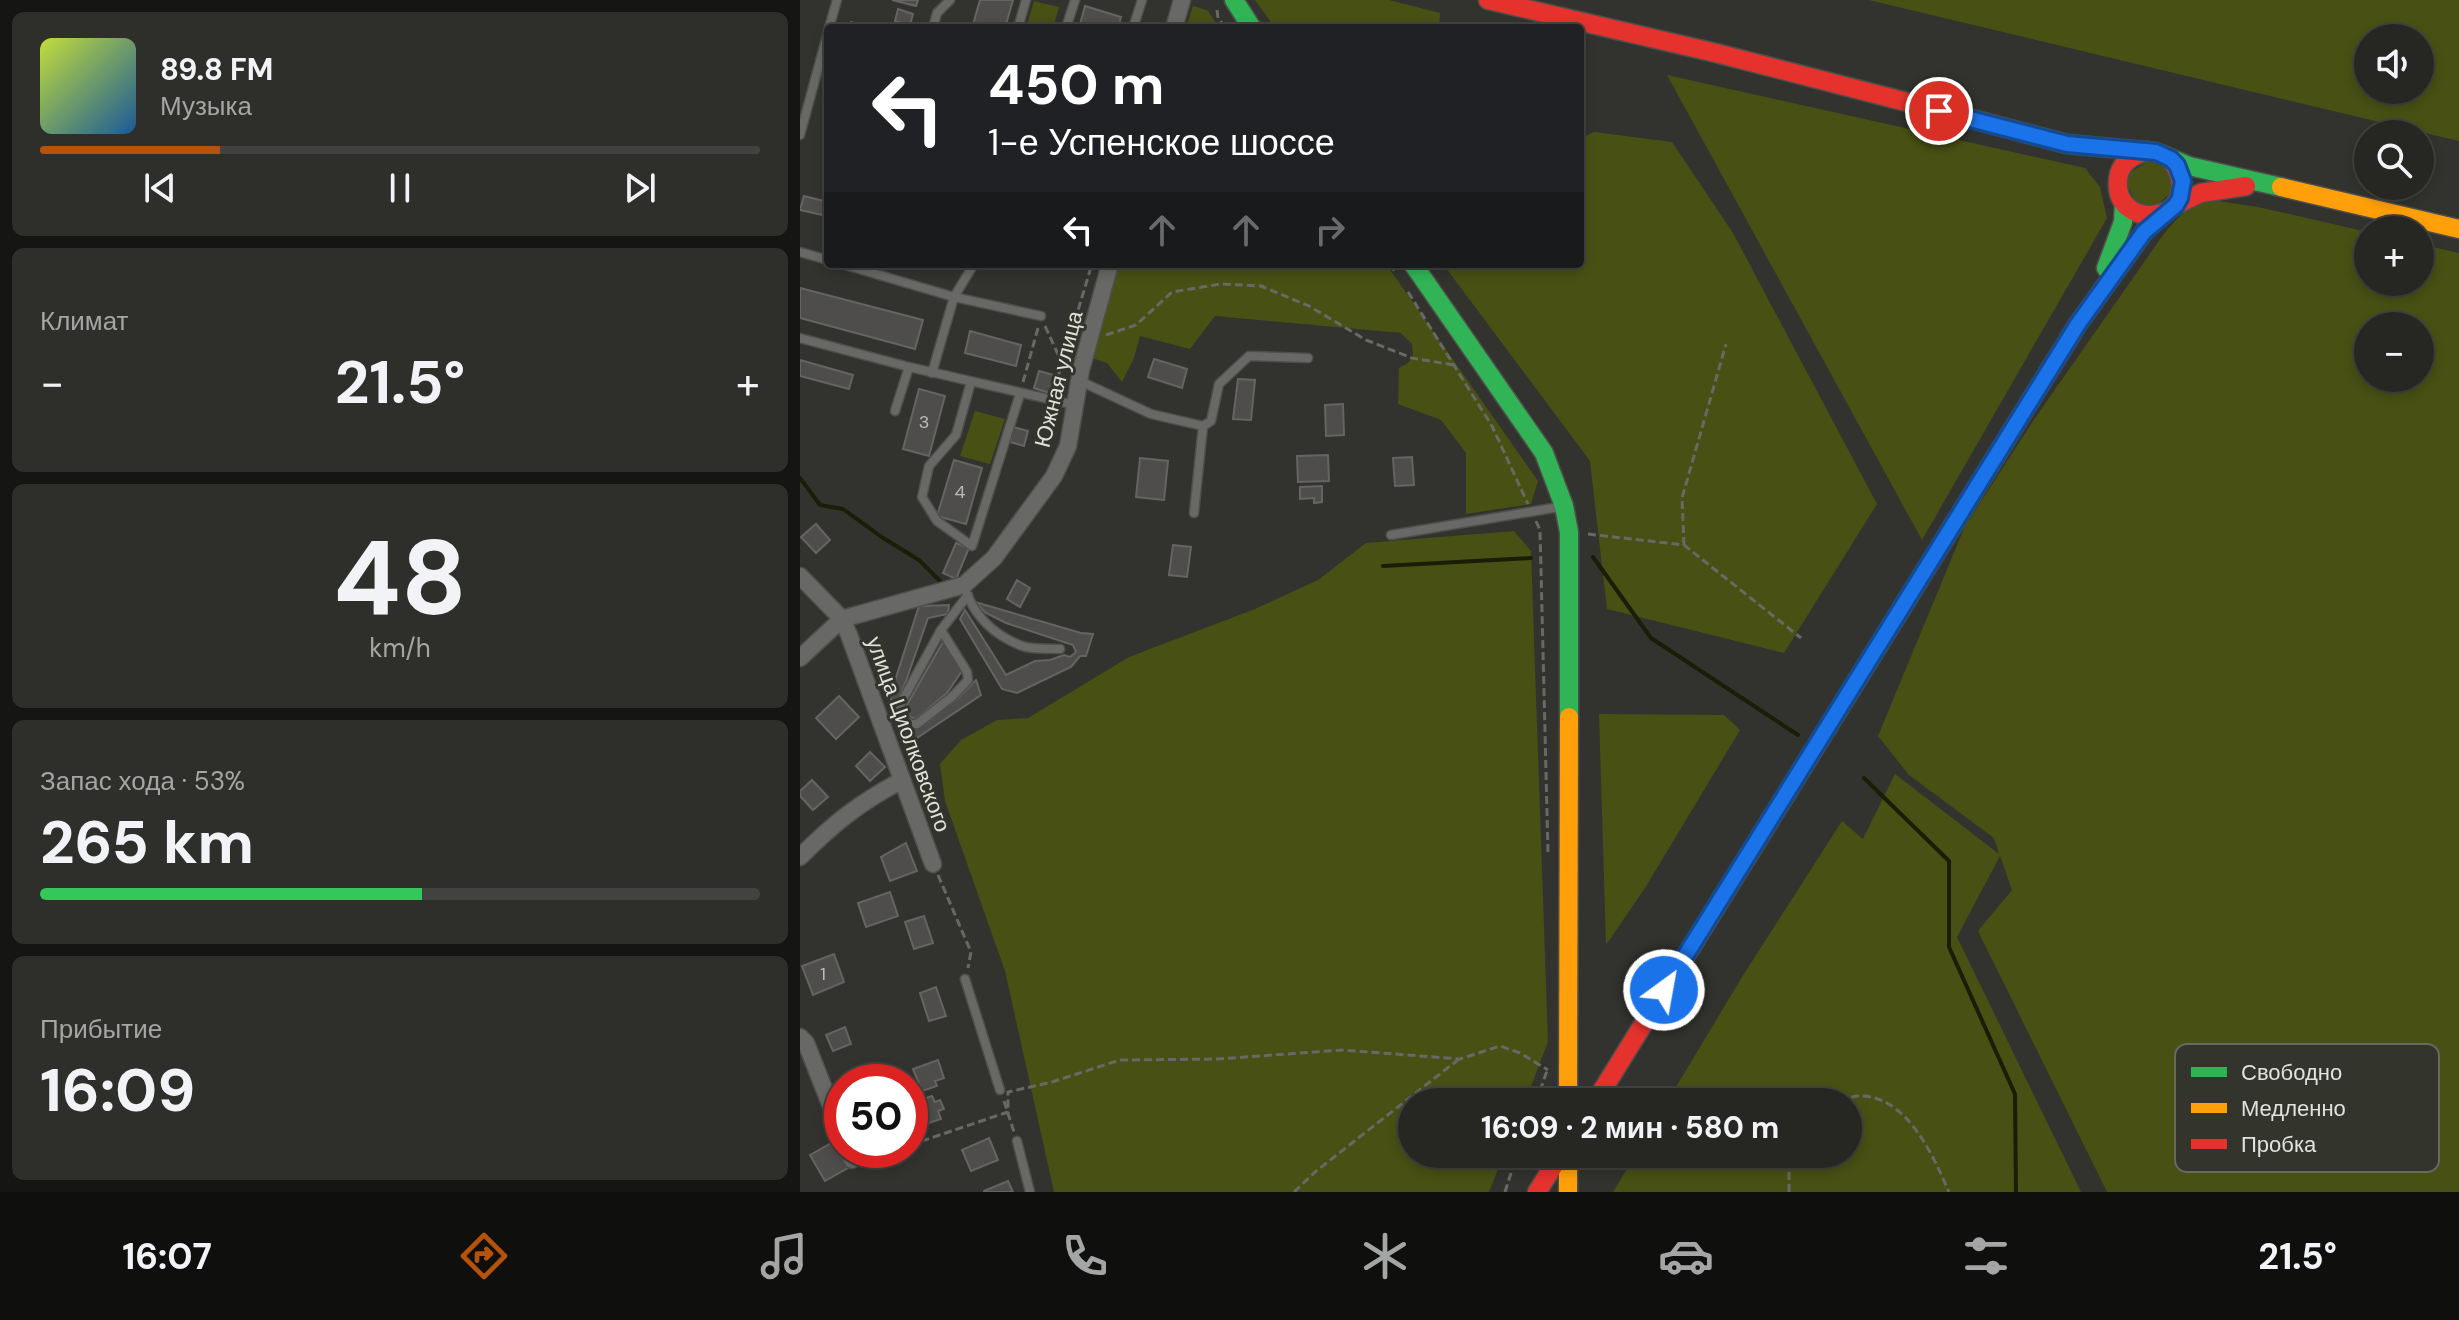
<!DOCTYPE html>
<html lang="ru">
<meta charset="utf-8">
<style>
body{margin:0;font-family:"DM Sans",sans-serif;background:#2e2e2a;color:#f1f3f6;height:100vh;display:flex;flex-direction:column;font-size:30px;white-space:nowrap}
*{box-sizing:border-box;margin:0}
p{font-size:26px;color:#a4a5a5}
.icon{flex:none;width:44px;height:44px;fill:none;stroke:currentColor;stroke-width:2;stroke-linecap:round;stroke-linejoin:round}
.map{position:relative;flex:1;overflow:hidden}
.panel{display:flex;flex-direction:column;gap:12px;padding:12px;background:#151513;width:800px}
.panel>*{flex:none}
.hud{position:absolute;left:24px;top:24px;width:760px;height:244px;border-radius:8px;box-shadow:0 4px 12px #0003,0 0 0 2px #424340;background:#202124;color:#fff;overflow:hidden}
.buttons{position:absolute;left:1554px;top:24px;display:grid;gap:16px}
.buttons a{display:grid;place-items:center;width:80px;height:80px;border-radius:50%;background:#262622;box-shadow:0 4px 12px #0003,0 0 0 2px #424340;font-size:40px}
.speed{position:absolute;left:24px;top:1064px;display:flex;gap:16px;font-size:40px;font-weight:700;text-align:center}
.speed>*{display:grid;place-content:center;width:104px;height:104px;border-radius:50%;background:#262622;box-shadow:0 4px 12px #0003,0 0 0 2px #424340;line-height:1}
.speed .limit{border:12px solid #d22;background:#fff;color:#111}
.pin{position:absolute;display:grid;place-items:center;width:68px;height:68px;color:#fff;margin:-34px;border:4px solid #fff;border-radius:50%;box-shadow:0 2px 8px #0007}
.me{position:absolute;width:88px;margin:-44px;rotate:32deg;stroke-linejoin:round;filter:drop-shadow(0 0 6px #0008)}
.turn{display:flex;align-items:center;gap:28px;height:168px;padding:0 32px;font-size:36px}
.turn .icon{width:104px;height:104px;stroke-width:2.5}
.turn b{display:block;font-size:56px;line-height:68px}
.lanes{display:flex;align-items:center;height:76px;padding:0 32px;background:#0003;justify-content:center;gap:40px;direction:ltr}
.lanes .off{opacity:.35}
.big{font-size:60px;font-weight:700;line-height:1.1}
.panel .card{flex:1;display:flex;flex-direction:column;justify-content:center;gap:12px;min-width:0;padding:0 28px;border-radius:12px;background:#2e2e2a}
.panel .dial{align-items:center;gap:0}
.dial b{font-size:104px;line-height:1}
.song{display:flex;align-items:center;gap:24px}
.cover{width:96px;height:96px;border-radius:12px;background:linear-gradient(135deg,hsl(70 70% 55%),hsl(210 70% 35%))}
.played{height:8px;border-radius:4px;background:linear-gradient(90deg,#b45309 25%,#424340 25%)}
.keys{display:flex;justify-content:space-around;direction:ltr}
.heat{display:flex;justify-content:space-between;align-items:center;font-size:44px;direction:ltr}
.charge{height:12px;border-radius:6px;background:linear-gradient(90deg,#34c759 53%,#424340 0)}
.trip{position:absolute;left:598px;top:1088px;width:464px;height:80px;border-radius:40px;background:#262622;box-shadow:0 4px 12px #0003,0 0 0 2px #424340;font-weight:700;line-height:80px;text-align:center}
.tab-bar{display:flex;height:128px;justify-content:space-around;align-items:center;background:#0f0f0e;color:#a4a5a5}
.tab-bar .icon{width:56px;height:56px}
.tab-bar .selected{color:#b45309}
.tab-bar b{font-size:36px;color:#f1f3f6}
main{display:flex;flex:1;min-height:0}
.map>svg:first-child{display:block}
.green{fill:#485014;fill-rule:evenodd}
.lines{fill:none;stroke-linecap:round;stroke-linejoin:round}
.stream{stroke:#1a1e06;stroke-width:4}
.building{fill:#4e4d4c;stroke:#656463;stroke-width:2}
.lane-casing{stroke:#4e4f4b;stroke-width:11}
.street-casing{stroke:#4e4f4b;stroke-width:19}
.fast-casing{stroke:#4e4f4b;stroke-width:21}
.slow-casing{stroke:#4e4f4b;stroke-width:21}
.jam-casing{stroke:#4e4f4b;stroke-width:21}
.path{stroke:#686965;stroke-width:3;stroke-dasharray:8 4;stroke-linecap:butt}
.lane{stroke:#686966;stroke-width:8}
.street{stroke:#686966;stroke-width:16}
.fast{stroke:#30b455;stroke-width:18}
.slow{stroke:#ff9f0a;stroke-width:18}
.jam{stroke:#e5322d;stroke-width:18}
.route-casing{stroke:#114b97;stroke-width:20}
.route{stroke:#1a73e8;stroke-width:14}
.labels{text-anchor:middle;stroke-width:6;stroke-linejoin:round;paint-order:stroke}
.number-label{font-size:18px;fill:#bcbdb8}
.street-label{font-size:22px;fill:#e0e2dc;stroke:#33352c}
.key{fill:#33352c;stroke:#676961;stroke-width:2}
.key-label{font-size:22px;fill:#e0e2dc}
</style>
<main>
<section class="panel">
<div class="card">
<div class="song"><i class="cover"></i><div><b>89.8 FM</b><p>Музыка</p></div></div>
<div class="played"></div>
<div class="keys"><svg class="icon" aria-label="previous" viewBox="0 0 24 24"><path d="M18 5L8 12l10 7zM5 5v14"/></svg><svg class="icon" aria-label="pause" viewBox="0 0 24 24"><path d="M8 5v14M16 5v14"/></svg><svg class="icon" aria-label="next" viewBox="0 0 24 24"><path d="M6 5l10 7-10 7zM19 5v14"/></svg></div>
</div>
<div class="card"><p>Климат</p>
<div class="heat"><a>−</a><b class="big">21.5°</b><a>+</a></div>
</div>
<div class="card dial"><b>48</b><p>km/h</p></div>
<div class="card"><p>Запас хода · 53%</p><b class="big">265 km</b><div class="charge"></div></div>
<div class="card"><p>Прибытие</p><b class="big">16:09</b></div>
</section>
<div class="map">
<svg width="1659" height="1192" viewBox="0 0 1659 1192">
<rect width="100%" height="100%" fill="#32332e"/>
<!-- green -->
<g class="green">
<polygon points="455,0 589,0 640,13 639,28 475,28"/>
<path d="M 1069,0 L 1659,0 L 1659,141 ZM 1568,38 L 1620,38 L 1620,90 L 1568,90 Z"/>
<polygon points="234,1 259,7 253,28 226,28"/>
<polygon points="393,6 407,10 420,28 386,28"/>
<polygon points="867,75 1285,168 1300,187 1307,218 1122,540"/>
<polygon points="794,132 872,142 933,233 1077,504 984,653 807,609 790,461 643,264 780,264 780,139"/>
<polygon points="1348,161 1366,167 1373,191 1354,207 1335,202 1327,184 1331,172"/>
<path d="M 1418,201 L 1458,207 L 1568,232 L 1568,282 L 1620,282 L 1620,244 L 1659,253 L 1659,1192 L 1307,1192 L 1178,931 L 1212,890 L 1200,856 L 1157,937 L 1281,1192 L 813,1192 L 836,1154 L 1048,1154 L 1048,1102 L 867,1102 L 942,977 L 1042,821 L 1063,839 L 1095,774 L 1199,854 L 1194,838 L 1109,775 L 1078,736 L 1165,526 L 1233,421 L 1363,235 C 1381,214 1389,203 1418,201 ZM 1568,326 L 1620,326 L 1620,378 L 1568,378 Z"/>
<polygon points="316,264 586,264 738,481 731,504 666,514 666,453 641,420 598,404 599,368 608,363 613,356 612,344 601,333 415,316 390,349 340,336 334,358 322,382 307,363 289,357"/>
<polygon points="175,411 205,419 190,464 160,456"/>
<polygon points="714,531 731,551 748,1042 725,1102 612,1102 612,1154 704,1154 689,1192 254,1192 205,971 145,801 140,764 161,740 197,720 228,718 329,657 455,609 518,580 566,543"/>
<polygon points="799,714 924,715 940,730 845,888 806,945"/>
</g>
<g class="lines">
<!-- stream -->
<g class="stream">
<polyline points="0,478 20,505 43,509 83,538 119,560 142,583"/>
<polyline points="793,557 851,638 998,735"/>
<polyline points="583,566 731,558"/>
<polyline points="1064,778 1149,861 1149,947 1215,1094 1216,1192"/>
</g>
</g>
<!-- building -->
<g class="building">
<polygon points="92,0 118,0 116,6"/>
<polygon points="180,0 213,0 205,28 172,28"/>
<polygon points="285,6 321,17 318,28 279,28"/>
<polygon points="98,9 113,14 110,25 95,21"/>
<polygon points="51,22 73,28 49,28"/>
<polygon points="4,196 28,202 27,216 0,210"/>
<polygon points="0,288 123,320 115,349 0,318"/>
<polygon points="170,331 221,345 216,366 165,353"/>
<polygon points="354,359 387,369 382,388 348,377"/>
<polygon points="0,360 53,375 49,389 0,376"/>
<polygon points="239,371 257,376 252,394 234,388"/>
<polygon points="438,379 455,380 451,420 433,419"/>
<polygon points="119,389 145,396 129,456 103,449"/>
<polygon points="543,404 544,435 526,436 525,405"/>
<polygon points="213,427 228,431 224,446 210,442"/>
<polygon points="528,455 529,481 498,482 497,456"/>
<polygon points="612,457 614,485 595,486 593,458"/>
<polygon points="340,458 368,461 364,500 336,497"/>
<polygon points="154,460 182,468 166,524 137,516"/>
<polygon points="522,486 522,502 514,503 514,498 500,499 500,487"/>
<polygon points="16,524 30,540 16,553 1,537"/>
<polygon points="156,543 169,548 156,579 143,573"/>
<polygon points="373,545 391,547 387,577 369,575"/>
<polygon points="217,580 230,588 220,607 207,599"/>
<polygon points="175,602 281,633 293,634 286,656 280,656 271,667 217,693 202,689 160,619 165,610 206,675 235,661 250,660 264,655 270,657 276,652 273,645 206,623 186,613"/>
<polygon points="149,605 148,614 128,618 106,681 97,703 93,706 90,696 119,606"/>
<polygon points="144,640 162,671 147,693 116,719 110,717 104,710"/>
<polygon points="176,680 181,695 105,746 102,737 157,699"/>
<polygon points="39,696 59,717 36,739 16,718"/>
<polygon points="70,752 85,767 70,781 56,766"/>
<polygon points="12,780 28,797 13,810 0,796 0,791"/>
<polygon points="106,843 117,871 90,881 81,857"/>
<polygon points="90,892 98,916 66,927 58,903"/>
<polygon points="124,916 133,943 114,949 105,922"/>
<polygon points="34,954 44,982 13,995 2,966"/>
<polygon points="136,987 146,1016 129,1021 120,993"/>
<polygon points="45,1027 51,1044 33,1051 26,1035"/>
<polygon points="138,1060 144,1078 135,1081 137,1086 122,1091 113,1069"/>
<polygon points="132,1096 135,1102 140,1100 144,1109 138,1111 141,1119 126,1124 117,1101"/>
<polygon points="189,1138 198,1160 171,1171 162,1150"/>
<polygon points="33,1142 48,1168 25,1181 10,1155"/>
<polygon points="208,1181 213,1192 184,1192 184,1191"/>
</g>
<g class="lines">
<!-- lane casing -->
<g class="lane-casing">
<g id="lane">
<polyline points="29,28 37,0"/>
<polyline points="133,28 137,13 150,0"/>
<polyline points="218,28 226,0"/>
<polyline points="266,28 275,0"/>
<polyline points="333,28 342,0"/>
<polyline points="0,135 28,32"/>
<polyline points="0,252 28,260"/>
<polyline points="42,264 154,297 241,316"/>
<polyline points="0,338 109,367 275,405"/>
<polyline points="132,373 154,297 174,264"/>
<polyline points="280,381 351,414 403,426 411,421 419,384 449,356 508,358"/>
<polyline points="171,382 156,435 129,466 122,497 137,521 172,546 220,394"/>
<polyline points="95,411 109,367"/>
<polyline points="394,513 403,426"/>
<polyline points="591,535 759,507"/>
<path d="M 167,594 C 177,619 196,636 222,646 C 233,650 248,648 260,649"/>
<polyline points="141,630 167,672 168,680 153,696 117,724 111,724 99,716 101,703 141,630 168,595"/>
<polyline points="165,979 200,1090"/>
<polyline points="217,1141 230,1192"/>
</g>
</g>
<!-- street casing -->
<g class="street-casing">
<g id="street">
<polyline points="374,28 382,0"/>
<polyline points="0,576 42,619 49,635 133,864"/>
<polyline points="0,658 42,619 164,585 194,558 254,476 268,446 281,370 310,264"/>
<path d="M 0,857 C 35,822 58,804 102,780"/>
<polyline points="0,1037 6,1043 42,1134"/>
<polyline points="49,1150 52,1160"/>
</g>
</g>
<!-- fast casing -->
<g class="fast-casing">
<g id="fast">
<polyline points="434,0 452,28"/>
<polyline points="1126,107 1267,144 1356,152 1389,166 1481,187"/>
<polyline points="613,264 744,453 764,506 769,532 769,717"/>
<polyline points="1306,268 1323,222 1324,203"/>
<polyline points="1108,598 1278,324 1344,232 1362,215"/>
</g>
</g>
<!-- slow casing -->
<g class="slow-casing">
<g id="slow">
<polyline points="1481,187 1659,229"/>
<polyline points="768,1102 769,717"/>
<polyline points="768,1154 768,1192"/>
</g>
</g>
<!-- jam casing -->
<g class="jam-casing">
<g id="jam">
<polyline points="688,0 916,53 1126,107"/>
<path d="M 1347,151 C 1332,155 1319,164 1318,180 C 1313,235 1412,223 1371,159"/>
<polyline points="1376,205 1401,193 1446,186"/>
<polyline points="795,1102 1108,598"/>
<polyline points="737,1192 761,1154"/>
</g>
</g>
<!-- path -->
<g class="path">
<polyline points="417,10 418,18 426,28"/>
<polyline points="590,264 595,272"/>
<polyline points="608,292 692,426 728,504"/>
<polyline points="245,326 262,363"/>
<polyline points="306,335 336,325 372,292 421,284 461,286 509,306 566,340 612,358 654,365"/>
<polyline points="223,382 238,328"/>
<polyline points="254,390 292,264"/>
<polyline points="736,521 740,530 748,853"/>
<polyline points="788,534 884,545 1001,638"/>
<polyline points="884,545 882,498 926,344"/>
<polyline points="138,875 171,952 168,968"/>
<polyline points="204,1101 214,1132"/>
<polyline points="736,1102 748,1068"/>
<path d="M 1040,1102 C 1045,1100 1052,1096 1058,1096 C 1106,1094 1133,1155 1149,1192"/>
<polyline points="110,1145 208,1112 208,1092 252,1082 320,1060 418,1059 542,1050 660,1059 700,1046 720,1053 748,1070"/>
<polyline points="64,1159 95,1150"/>
<polyline points="494,1192 515,1172 659,1059"/>
<polyline points="705,1192 717,1154"/>
<polyline points="989,1192 989,1173 993,1154"/>
</g>
<!-- lane -->
<use href="#lane" class="lane"/>
<!-- street -->
<use href="#street" class="street"/>
<!-- fast -->
<use href="#fast" class="fast"/>
<!-- slow -->
<use href="#slow" class="slow"/>
<!-- jam -->
<use href="#jam" class="jam"/>
</g>
<g class="lines">
<!-- route casing -->
<g class="route-casing">
<polyline id="route" points="864,990 1278,324 1344,232 1376,205 1380,198 1383,181 1377,165 1371,159 1356,152 1267,144 1139,111"/>
</g>
<!-- route -->
<use href="#route" class="route"/>
</g>
<g class="labels">
<!-- number labels -->
<g class="number-label">
<text x="124" y="428">3</text>
<text x="160" y="498">4</text>
<text x="23" y="980">1</text>
</g>
<!-- street labels -->
<g class="street-label">
<text transform="translate(258 379) rotate(-76)" y="8">Южная улица</text>
<text transform="translate(109 734) rotate(70)" y="8">улица Циолковского</text>
</g>
</g>
<!-- legend -->
<rect x="1375" y="1044" width="264" height="128" rx="12" class="key"/>
<rect x="1391" y="1067" width="36" height="10" fill="#30b455"/>
<rect x="1391" y="1103" width="36" height="10" fill="#ff9f0a"/>
<rect x="1391" y="1139" width="36" height="10" fill="#e5322d"/>
<g class="key-label">
<text x="1441" y="1080">Свободно</text>
<text x="1441" y="1116">Медленно</text>
<text x="1441" y="1152">Пробка</text>
</g>
</svg>
<div class="buttons">
<a><svg class="icon" aria-label="sound" viewBox="0 0 24 24"><path d="M4 9h4l5-4v14l-5-4H4zM17 9q2 3 0 6"/></svg></a>
<a><svg class="icon" aria-label="search" viewBox="0 0 24 24"><circle cx="10" cy="10" r="6"/><path d="M15 15l6 6"/></svg></a>
<a>+</a>
<a>−</a>
</div>
<div class="speed"><div class="limit">50</div></div>
<div class="pin" style="left:1139px;top:111px;background:#d93025"><svg class="icon" aria-label="arrive" viewBox="0 0 24 24"><path d="M6 21V4h12l-3 4 3 4H6"/></svg></div>
<svg class="me" style="left:864px;top:990px" viewBox="-20 -20 40 40"><circle r="17" fill="#1a73e8" stroke="#fff" stroke-width="3"/><path d="M0-11L8 9 0 5-8 9z" fill="#fff"/></svg>
<div class="trip">16:09 · 2 мин · 580 m</div>
<div class="hud">
<div class="turn"><svg class="icon" aria-label="left" viewBox="0 0 24 24"><path d="M17 20v-9H6M10 6l-5 5 5 5"/></svg><div><b>450 m</b>1-е Успенское шоссе</div></div>
<div class="lanes"><svg class="icon" aria-label="left" viewBox="0 0 24 24"><path d="M17 20v-9H6M10 6l-5 5 5 5"/></svg><svg class="icon off" aria-label="ahead" viewBox="0 0 24 24"><path d="M12 20V5M6 11l6-6 6 6"/></svg><svg class="icon off" aria-label="ahead" viewBox="0 0 24 24"><path d="M12 20V5M6 11l6-6 6 6"/></svg><svg class="icon off" aria-label="right" viewBox="0 0 24 24"><path d="M7 20v-9h11M14 6l5 5-5 5"/></svg></div>
</div>
</div>
</main>
<nav class="tab-bar">
<b>16:07</b>
<svg class="icon selected" aria-label="directions" viewBox="0 0 24 24"><path d="M12 3l9 9-9 9-9-9zM9 14v-3h6M13 9l2 2-2 2"/></svg>
<svg class="icon" aria-label="music" viewBox="0 0 24 24"><path d="M9 18V5l10-2v13"/><circle cx="6" cy="18" r="3"/><circle cx="16" cy="16" r="3"/></svg>
<svg class="icon" aria-label="phone" viewBox="0 0 24 24"><path d="M5 4h4l2 5-3 2q2 4 5 5l2-3 5 2v4C11 20 4 13 5 4z"/></svg>
<svg class="icon" aria-label="climate" viewBox="0 0 24 24"><path d="M12 3v18M4 7l16 10M4 17L20 7"/></svg>
<svg class="icon" aria-label="car" viewBox="0 0 24 24"><path d="M5 17H2v-5l4-1 3-4h7l3 4 3 1v5h-3M9 17h6M6 11h13"/><circle cx="7" cy="17" r="2"/><circle cx="17" cy="17" r="2"/></svg>
<svg class="icon" aria-label="filters" viewBox="0 0 24 24"><path d="M4 7h16M4 17h16"/><circle cx="9" cy="7" r="2"/><circle cx="15" cy="17" r="2"/></svg>
<b>21.5°</b>
</nav>
